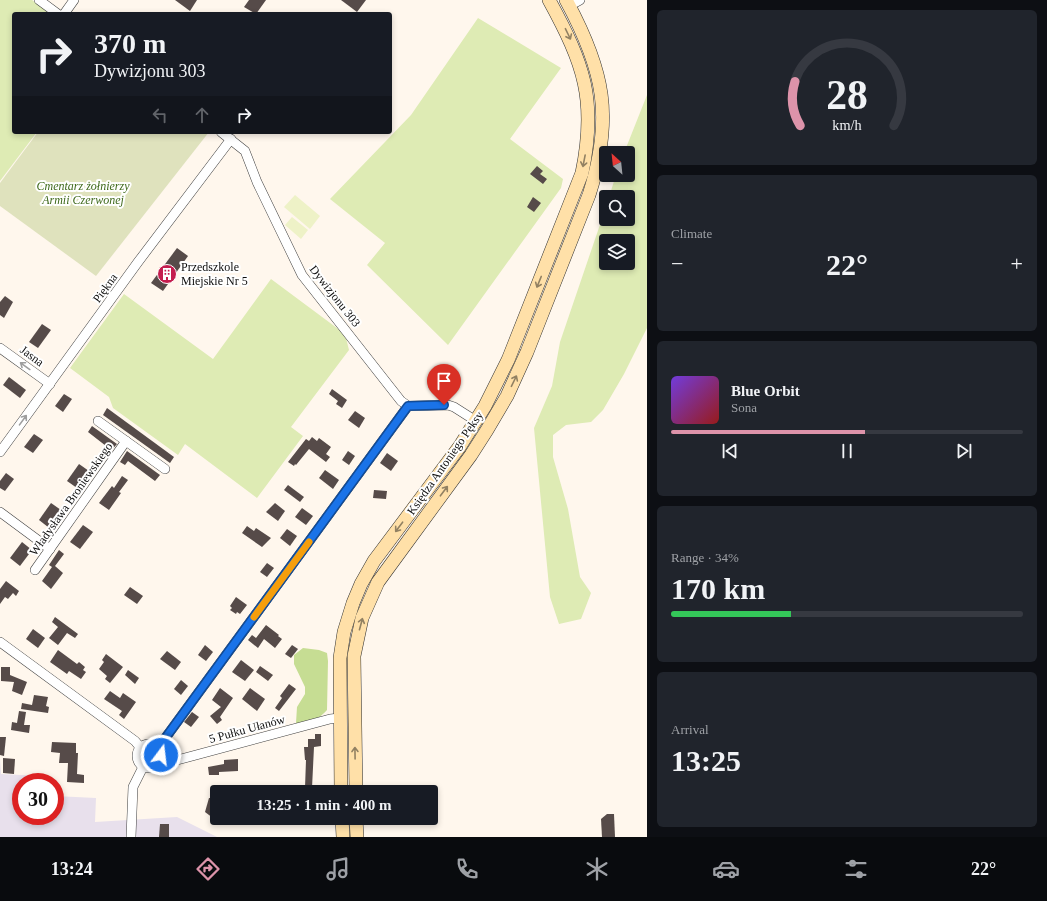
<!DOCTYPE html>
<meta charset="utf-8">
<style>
body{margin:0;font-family:"Times New Roman",serif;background:#20242c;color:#f1f3f6;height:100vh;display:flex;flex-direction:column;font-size:15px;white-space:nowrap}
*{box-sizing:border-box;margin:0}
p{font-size:13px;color:#9ea1a6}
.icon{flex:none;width:22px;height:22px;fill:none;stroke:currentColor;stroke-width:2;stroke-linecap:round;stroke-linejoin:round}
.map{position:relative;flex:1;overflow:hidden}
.panel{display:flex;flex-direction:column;gap:10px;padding:10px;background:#0d0f14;width:400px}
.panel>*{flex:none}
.top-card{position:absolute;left:12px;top:12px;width:380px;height:122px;border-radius:4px;box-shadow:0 2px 6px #0003;background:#171b24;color:#f1f3f6;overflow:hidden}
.needle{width:26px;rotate:333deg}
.controls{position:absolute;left:599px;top:146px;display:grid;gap:8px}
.controls a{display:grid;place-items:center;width:36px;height:36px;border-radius:4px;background:#171b24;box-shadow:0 2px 6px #0003;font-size:20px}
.speed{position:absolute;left:12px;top:773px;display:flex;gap:8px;font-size:20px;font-weight:700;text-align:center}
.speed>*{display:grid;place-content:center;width:52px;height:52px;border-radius:50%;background:#171b24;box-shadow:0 2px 6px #0003;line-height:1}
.speed .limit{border:6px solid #d22;background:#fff;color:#111}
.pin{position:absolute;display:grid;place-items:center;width:34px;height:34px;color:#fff;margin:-41px -17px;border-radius:50% 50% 50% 0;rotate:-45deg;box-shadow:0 0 4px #0007}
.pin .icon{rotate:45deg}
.me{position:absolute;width:44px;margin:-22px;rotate:15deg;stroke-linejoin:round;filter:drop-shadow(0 0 3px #0008)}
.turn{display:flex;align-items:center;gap:14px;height:84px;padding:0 16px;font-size:18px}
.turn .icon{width:52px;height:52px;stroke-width:2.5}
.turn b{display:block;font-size:28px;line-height:34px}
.lanes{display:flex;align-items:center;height:38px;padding:0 16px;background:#0003;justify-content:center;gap:20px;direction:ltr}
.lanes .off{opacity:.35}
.big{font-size:30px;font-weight:700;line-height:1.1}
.panel .tile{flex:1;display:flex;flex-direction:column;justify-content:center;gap:6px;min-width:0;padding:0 14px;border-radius:6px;background:#20242c}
.panel .dial{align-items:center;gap:0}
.dial svg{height:104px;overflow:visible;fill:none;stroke:#363941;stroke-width:7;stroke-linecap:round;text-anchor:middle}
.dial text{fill:#f1f3f6;stroke:none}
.song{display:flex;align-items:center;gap:12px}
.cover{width:48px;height:48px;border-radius:6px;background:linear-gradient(135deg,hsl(260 70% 55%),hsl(0 70% 35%))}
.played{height:4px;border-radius:2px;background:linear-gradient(90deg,#dd93aa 55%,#363941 55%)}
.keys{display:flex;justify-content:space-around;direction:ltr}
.heat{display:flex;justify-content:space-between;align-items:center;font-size:22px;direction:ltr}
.charge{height:6px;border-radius:3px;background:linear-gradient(90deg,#34c759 34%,#363941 0)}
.trip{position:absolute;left:210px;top:785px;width:228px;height:40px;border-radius:4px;background:#171b24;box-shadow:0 2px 6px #0003;font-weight:700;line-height:40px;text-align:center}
.tab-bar{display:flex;height:64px;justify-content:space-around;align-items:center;background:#090b0e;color:#9ea1a6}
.tab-bar .icon{width:28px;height:28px}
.tab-bar .selected{color:#dd93aa}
.tab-bar b{font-size:18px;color:#f1f3f6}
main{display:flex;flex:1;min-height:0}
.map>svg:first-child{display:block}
.industrial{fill:#e8e0ec}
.green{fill:#deebb4;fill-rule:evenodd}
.forest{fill:#c6dd93}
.cemetery{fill:#dfe2bd}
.pitch{fill:#eef2c7}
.building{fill:#564b49}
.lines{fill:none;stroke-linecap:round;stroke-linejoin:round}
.minor-casing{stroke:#404040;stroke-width:10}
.secondary-casing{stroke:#2f2f2f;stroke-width:14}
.minor{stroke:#fff;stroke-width:9}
.secondary{stroke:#ffe0a8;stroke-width:13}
.oneway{stroke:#928162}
.oneway2{stroke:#9e9e9e}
.route-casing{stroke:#114b97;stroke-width:10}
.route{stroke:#1a73e8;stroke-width:7}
.slow{stroke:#f59e0b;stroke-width:7}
.labels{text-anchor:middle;stroke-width:4;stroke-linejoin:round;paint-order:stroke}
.park-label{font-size:12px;font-style:italic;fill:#3d681a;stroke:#fff}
.poi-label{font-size:12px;fill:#0d0d0d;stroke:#fff;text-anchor:start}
.street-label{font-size:12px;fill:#0d0d0d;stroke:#fff}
</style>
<main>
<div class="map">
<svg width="647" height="837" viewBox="0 0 647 837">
<rect width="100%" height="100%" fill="#fff7ed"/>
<!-- industrial -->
<polygon class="industrial" points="0,758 1,774 42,776 42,782 21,782 21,816 55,816 55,796 96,798 95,822 177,817 217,837 0,837"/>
<!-- green -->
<g class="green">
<polygon points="0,0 32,0 51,14 14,14 14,132 37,132 0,181"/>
<polygon points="478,18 561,68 510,139 563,179 561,188 448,345 367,265 385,243 330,199 411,115"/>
<path d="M 647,95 L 647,328 L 624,374 L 603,410 L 591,422 L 566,425 L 553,435 L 553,457 L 568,509 L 580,577 L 591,593 L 581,619 L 559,624 L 550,597 L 534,428 L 552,386 L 560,342 L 606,207 L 606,219 L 628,219 L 628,197 L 609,197 L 616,175 L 628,175 L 628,153 L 624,153 ZM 606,241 L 628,241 L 628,263 L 606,263 Z"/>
<polygon points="271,279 345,334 349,350 291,427 303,436 257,498 185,444 178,455 113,408 109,397 70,368 124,294 213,359"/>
</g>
<!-- forest -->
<path class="forest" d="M 303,648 L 319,650 L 327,653 L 328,661 L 327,710 C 319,719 308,726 296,723 L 297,707 L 305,694 L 305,687 L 294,664 L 294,655 Z"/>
<!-- cemetery -->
<polygon class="cemetery" points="38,132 209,132 96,276 0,206 0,183"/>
<!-- pitch -->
<g class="pitch">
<polygon points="295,195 320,216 310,229 284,207"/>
<polygon points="292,217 308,230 301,239 285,225"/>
</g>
<!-- building -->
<g class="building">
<polygon points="175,0 197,0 190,11"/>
<polygon points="249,0 266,0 256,14 244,7"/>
<polygon points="341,0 366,0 357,12"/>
<polygon points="537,166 543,171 540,174 547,179 543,184 530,174"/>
<polygon points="533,197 541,203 534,212 527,207"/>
<polygon points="177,248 188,256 163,291 151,283"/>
<polygon points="5,296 13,302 4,318 0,315 0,302"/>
<polygon points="42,324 51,330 38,348 29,342"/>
<polygon points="9,377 26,390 20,398 3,385"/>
<polygon points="332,389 347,400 342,408 336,404 338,401 329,394"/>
<polygon points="64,394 72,399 63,412 55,406"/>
<polygon points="107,408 174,457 170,463 103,415"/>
<polygon points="355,411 365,418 359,428 348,420"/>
<polygon points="92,426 117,444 109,453 104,450 106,446 88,432"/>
<polygon points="34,434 43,440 33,453 24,447"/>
<polygon points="312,437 317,441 319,438 331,447 326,454 330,457 326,462 309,449 296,465 295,464 294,466 288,462 306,439 309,441"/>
<polygon points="127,451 160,475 155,481 128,461 125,465 120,462"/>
<polygon points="348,451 355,456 349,465 342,460"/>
<polygon points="387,453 398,461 391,471 380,463"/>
<polygon points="79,464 89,471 77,488 67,481"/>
<polygon points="325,470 339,480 333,489 319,478"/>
<polygon points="6,473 14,479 5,491 0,488 0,481"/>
<polygon points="122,476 128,480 119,492 121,493 109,510 99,503 112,486 114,488"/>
<polygon points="288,485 304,497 300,502 284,490"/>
<polygon points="374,490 387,491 386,499 373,498"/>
<polygon points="51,503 61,510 48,527 39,520"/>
<polygon points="275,503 285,511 278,521 266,512"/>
<polygon points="302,508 313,516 306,525 295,517"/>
<polygon points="83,525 93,532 80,549 70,542"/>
<polygon points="247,526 254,531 256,528 271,538 262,547 242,533"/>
<polygon points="287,529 297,536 290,546 280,538"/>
<polygon points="22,542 32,550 20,566 10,558"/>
<polygon points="59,550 64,554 55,566 63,573 51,589 42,581 52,567 49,565"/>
<polygon points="267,563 274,568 267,577 260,572"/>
<polygon points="6,581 19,591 16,596 13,593 8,599 5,597 0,604 0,589"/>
<polygon points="130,587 143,596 137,604 124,595"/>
<polygon points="236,597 247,605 240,614 237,612 236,614 230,610 232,608 230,606"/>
<polygon points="55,617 78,634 75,638 67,633 58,645 49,638 58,627 52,622"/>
<polygon points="266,625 279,635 278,636 282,639 275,648 264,639 258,648 248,640 252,635 256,638"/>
<polygon points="33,629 45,638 38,648 26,639"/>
<polygon points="205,645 213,652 206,661 198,655"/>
<polygon points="292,645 298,649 291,658 285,654"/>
<polygon points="58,650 77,664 79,662 85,667 83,670 86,672 81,679 69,671 67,674 50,662"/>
<polygon points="167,651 181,662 175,670 160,659"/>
<polygon points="106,654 123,667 110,683 105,679 107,676 99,669 104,662 102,660"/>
<polygon points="241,660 254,670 245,681 232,672"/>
<polygon points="260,666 273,675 268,681 256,672"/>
<polygon points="1,667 10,667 10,675 27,682 22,695 12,691 14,682 1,681"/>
<polygon points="128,670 139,678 135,684 125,675"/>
<polygon points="181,680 188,686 181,695 174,689"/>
<polygon points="289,684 296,689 279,711 275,708 282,698 280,696"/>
<polygon points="220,688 233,698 220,717 222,720 217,724 210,716 221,707 212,700"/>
<polygon points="250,688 265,699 257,711 242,699"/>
<polygon points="110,691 120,698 123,693 136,702 124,719 119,715 122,711 104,699"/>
<polygon points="34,695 48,697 46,706 49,707 48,713 21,709 22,703 32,705"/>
<polygon points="19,711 26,712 24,725 30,725 29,733 11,730 12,722 17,723"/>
<polygon points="192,712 199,717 191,727 184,722"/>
<polygon points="315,734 321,734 321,746 314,747 312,788 305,788 306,760 305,760 304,747 308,747 308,739 315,739"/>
<polygon points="0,737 6,737 4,756 0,755"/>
<polygon points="52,742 76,743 76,753 78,753 77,774 84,775 84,783 67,782 68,763 59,763 60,753 51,752"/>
<polygon points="3,758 15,759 14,774 3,773"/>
<polygon points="238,759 238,771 219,772 219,775 209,775 208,767 224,764 224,760"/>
<polygon points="209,798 217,798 217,821 205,812"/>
<polygon points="607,814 614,814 615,837 602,837 601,819"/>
<polygon points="160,824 169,824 169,837 159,837"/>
</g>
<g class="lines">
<!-- minor casing -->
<g class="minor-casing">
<g id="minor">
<polyline points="39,0 58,14"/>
<polyline points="569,6 580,0"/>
<polyline points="64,14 74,0"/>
<polyline points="221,132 245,151 257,182 302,275 401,401 408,406 448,405 454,407 476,421"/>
<polyline points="0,348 50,384"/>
<polyline points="98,421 165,469"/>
<polyline points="0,452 138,262 231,139"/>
<polyline points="0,512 50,549"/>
<polyline points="35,570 126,441"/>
<polyline points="0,642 135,741 140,747"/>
<circle cx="149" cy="756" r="12"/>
<polyline points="158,748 408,406"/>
<polyline points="159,763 166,763 330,719 340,718"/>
<polyline points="131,837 133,787 143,767"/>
</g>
</g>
<!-- secondary casing -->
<g class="secondary-casing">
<g id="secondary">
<path d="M 341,792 L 340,658 L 344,632 L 353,603 L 361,584 L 374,561 L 460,446 L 485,406 L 508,360 L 582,173 C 597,100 584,64 549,0"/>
<path d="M 356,792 L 354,656 L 362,618 L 378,582 L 471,455 L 487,430 L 507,396 L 527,352 L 589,195 C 614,117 604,70 566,0"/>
<polyline points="342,818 343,837"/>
<polyline points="356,818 357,837"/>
</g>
</g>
<!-- minor -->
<use href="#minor" class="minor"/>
<!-- secondary -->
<use href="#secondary" class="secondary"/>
</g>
<!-- one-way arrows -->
<defs><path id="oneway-shaft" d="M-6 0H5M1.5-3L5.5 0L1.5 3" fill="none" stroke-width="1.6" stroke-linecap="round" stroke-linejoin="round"/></defs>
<g class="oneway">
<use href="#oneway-shaft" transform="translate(568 34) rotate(64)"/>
<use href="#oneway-shaft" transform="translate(584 161) rotate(101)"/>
<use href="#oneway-shaft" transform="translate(539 282) rotate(112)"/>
<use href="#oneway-shaft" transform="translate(514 381) rotate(-64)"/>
<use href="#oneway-shaft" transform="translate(444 491) rotate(-53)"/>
<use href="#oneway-shaft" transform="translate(399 527) rotate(127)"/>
<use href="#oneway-shaft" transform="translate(361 624) rotate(-75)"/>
<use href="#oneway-shaft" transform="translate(355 753) rotate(-91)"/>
</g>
<g class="oneway2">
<use href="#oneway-shaft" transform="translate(25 366) rotate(-144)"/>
<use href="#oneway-shaft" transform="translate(23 420) rotate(-54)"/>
</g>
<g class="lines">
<!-- route casing -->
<g class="route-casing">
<polyline id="route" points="161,755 158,748 408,406 444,405"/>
</g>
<!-- route -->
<use href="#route" class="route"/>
<!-- slow -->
<polyline class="slow" points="254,617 309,542"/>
</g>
<!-- icons -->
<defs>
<g id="building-disc" transform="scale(1)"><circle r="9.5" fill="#c41d4e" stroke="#fff"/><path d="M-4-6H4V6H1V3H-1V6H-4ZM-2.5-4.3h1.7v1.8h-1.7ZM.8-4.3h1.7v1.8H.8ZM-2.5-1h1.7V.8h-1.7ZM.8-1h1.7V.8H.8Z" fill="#fff"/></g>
</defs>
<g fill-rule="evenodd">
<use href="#building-disc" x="167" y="274"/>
</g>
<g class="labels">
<!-- park labels -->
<g class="park-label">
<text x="83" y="190">Cmentarz żołnierzy<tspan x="83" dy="14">Armii Czerwonej</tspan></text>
</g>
<!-- poi labels -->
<g class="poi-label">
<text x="181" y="271">Przedszkole<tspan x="181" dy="14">Miejskie Nr 5</tspan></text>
</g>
<!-- street labels -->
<g class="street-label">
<text transform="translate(105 288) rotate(-54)" y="4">Piękna</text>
<text transform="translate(335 296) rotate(52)" y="4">Dywizjonu 303</text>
<text transform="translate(32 356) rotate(36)" y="4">Jasna</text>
<text transform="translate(445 463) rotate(-55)" y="4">Księdza Antoniego Pęksy</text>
<text transform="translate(71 499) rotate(-55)" y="4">Władysława Broniewskiego</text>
<text transform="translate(247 729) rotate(-15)" y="4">5 Pułku Ułanów</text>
</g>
</g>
</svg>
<div class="controls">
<a><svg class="needle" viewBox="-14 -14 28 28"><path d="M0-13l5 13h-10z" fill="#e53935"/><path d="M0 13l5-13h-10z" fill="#9ea1a6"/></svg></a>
<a><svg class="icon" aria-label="search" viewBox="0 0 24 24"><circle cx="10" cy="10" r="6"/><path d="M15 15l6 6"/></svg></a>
<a><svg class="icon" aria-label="layers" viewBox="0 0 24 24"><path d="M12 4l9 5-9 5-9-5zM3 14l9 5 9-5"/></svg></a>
</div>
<div class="speed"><div class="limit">30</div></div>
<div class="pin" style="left:444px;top:405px;background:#d93025"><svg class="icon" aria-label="arrive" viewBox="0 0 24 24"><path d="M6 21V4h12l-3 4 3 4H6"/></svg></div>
<svg class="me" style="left:161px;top:755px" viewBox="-20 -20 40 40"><circle r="17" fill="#1a73e8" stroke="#fff" stroke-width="3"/><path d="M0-11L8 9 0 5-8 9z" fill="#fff"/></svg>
<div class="trip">13:25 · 1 min · 400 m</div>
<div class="top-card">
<div class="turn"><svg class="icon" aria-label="right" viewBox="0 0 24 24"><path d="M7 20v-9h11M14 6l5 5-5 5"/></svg><div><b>370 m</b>Dywizjonu 303</div></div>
<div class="lanes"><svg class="icon off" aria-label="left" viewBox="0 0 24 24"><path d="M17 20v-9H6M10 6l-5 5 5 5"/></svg><svg class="icon off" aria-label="ahead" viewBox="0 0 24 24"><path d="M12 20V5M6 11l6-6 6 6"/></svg><svg class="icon" aria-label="right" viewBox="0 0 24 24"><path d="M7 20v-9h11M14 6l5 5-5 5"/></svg></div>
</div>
</div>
<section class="panel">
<div class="tile dial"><svg viewBox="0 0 100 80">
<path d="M14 69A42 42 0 1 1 86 69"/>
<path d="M14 69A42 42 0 0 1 10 35" stroke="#dd93aa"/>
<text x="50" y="56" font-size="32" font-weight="700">28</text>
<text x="50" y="72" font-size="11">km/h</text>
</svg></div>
<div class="tile"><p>Climate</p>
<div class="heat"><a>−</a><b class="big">22°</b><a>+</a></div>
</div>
<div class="tile">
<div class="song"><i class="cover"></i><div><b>Blue Orbit</b><p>Sona</p></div></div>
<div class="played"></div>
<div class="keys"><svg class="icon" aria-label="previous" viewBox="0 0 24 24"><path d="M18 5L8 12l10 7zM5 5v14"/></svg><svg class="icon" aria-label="pause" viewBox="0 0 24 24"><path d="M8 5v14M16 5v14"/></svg><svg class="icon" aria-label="next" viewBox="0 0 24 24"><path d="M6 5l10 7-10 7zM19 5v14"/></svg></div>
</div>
<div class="tile"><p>Range · 34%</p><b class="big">170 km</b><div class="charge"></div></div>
<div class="tile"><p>Arrival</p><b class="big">13:25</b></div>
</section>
</main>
<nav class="tab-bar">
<b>13:24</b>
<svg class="icon selected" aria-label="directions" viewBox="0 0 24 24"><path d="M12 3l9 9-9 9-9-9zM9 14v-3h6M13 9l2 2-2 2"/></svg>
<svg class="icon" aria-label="music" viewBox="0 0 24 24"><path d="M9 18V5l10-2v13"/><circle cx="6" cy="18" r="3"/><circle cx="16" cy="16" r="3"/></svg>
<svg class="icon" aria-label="phone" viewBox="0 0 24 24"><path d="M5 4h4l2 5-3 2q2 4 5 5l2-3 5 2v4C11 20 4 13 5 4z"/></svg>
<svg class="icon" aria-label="climate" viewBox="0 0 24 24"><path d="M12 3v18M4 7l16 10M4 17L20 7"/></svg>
<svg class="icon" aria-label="car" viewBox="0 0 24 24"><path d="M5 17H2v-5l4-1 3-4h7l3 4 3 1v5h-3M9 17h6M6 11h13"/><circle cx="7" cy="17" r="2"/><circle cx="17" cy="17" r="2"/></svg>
<svg class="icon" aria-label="filters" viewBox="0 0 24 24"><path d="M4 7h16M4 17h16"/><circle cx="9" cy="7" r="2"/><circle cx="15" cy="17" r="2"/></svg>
<b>22°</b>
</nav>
